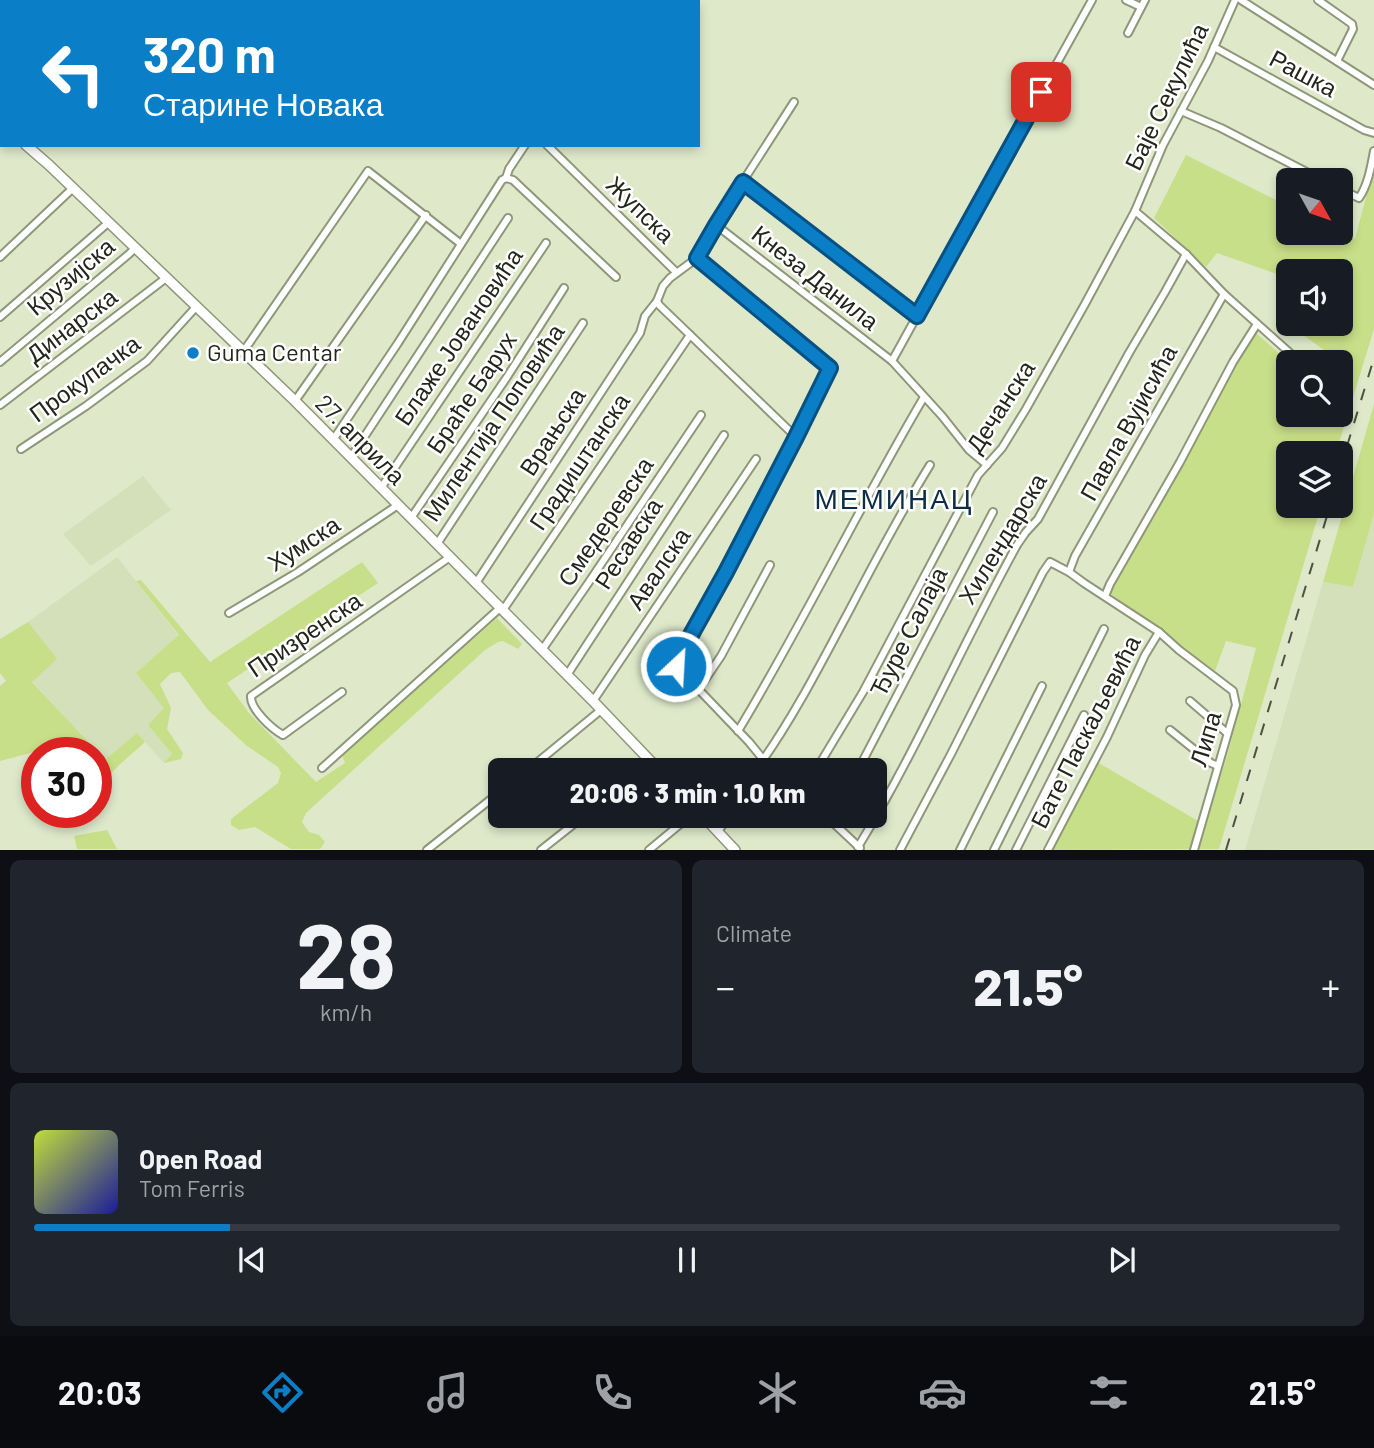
<!DOCTYPE html>
<meta charset="utf-8">
<style>
body{margin:0;font-family:Barlow,sans-serif;background:#20242c;color:#f1f3f6;height:100vh;display:flex;flex-direction:column;font-size:26px;white-space:nowrap}
*{box-sizing:border-box;margin:0}
p{font-size:23px;color:#9ea1a6}
.icon{flex:none;width:38px;height:38px;fill:none;stroke:currentColor;stroke-width:2;stroke-linecap:round;stroke-linejoin:round}
.map{position:relative;height:850px;overflow:hidden}
.sheet{display:flex;flex-direction:column;gap:10px;padding:10px;background:#0d0f14;flex:1}
.sheet>*{flex:none}
.guide{position:absolute;left:0px;top:0px;width:700px;height:147px;box-shadow:0 4px 10px #0003;background:#0b7ec8;color:#fff;overflow:hidden}
.needle{width:46px;rotate:130deg}
.tools{position:absolute;left:1276px;top:168px;display:grid;gap:14px}
.tools a{display:grid;place-items:center;width:77px;height:77px;border-radius:10px;background:#171b24;box-shadow:0 4px 10px #0003;font-size:35px}
.speed{position:absolute;left:21px;top:737px;display:flex;gap:14px;font-size:35px;font-weight:700;text-align:center}
.speed>*{display:grid;place-content:center;width:91px;height:91px;border-radius:50%;background:#171b24;box-shadow:0 4px 10px #0003;line-height:1}
.speed .limit{border:10px solid #d22;background:#fff;color:#111}
.pin{position:absolute;display:grid;place-items:center;width:60px;height:60px;color:#fff;margin:-30px;border-radius:14px;box-shadow:0 4px 10px #0006}
.me{position:absolute;width:77px;margin:-38px;rotate:25deg;stroke-linejoin:round;filter:drop-shadow(0 0 5px #0008)}
.turn{display:flex;align-items:center;gap:24px;height:147px;padding:0 28px;font-size:32px}
.turn .icon{width:91px;height:91px;stroke-width:2.5}
.turn b{display:block;font-size:49px;line-height:60px}
.big{font-size:52px;font-weight:800;line-height:1.1}
.sheet .card{flex:1;display:flex;flex-direction:column;justify-content:center;gap:10px;min-width:0;padding:0 24px;border-radius:10px;background:#20242c}
.sheet .dial{align-items:center;gap:0}
.dial b{font-size:91px;line-height:1}
.song{display:flex;align-items:center;gap:21px}
.cover{width:84px;height:84px;border-radius:10px;background:linear-gradient(135deg,hsl(70 70% 55%),hsl(240 70% 35%))}
.played{height:7px;border-radius:4px;background:linear-gradient(90deg,#0b7ec8 15%,#363941 15%)}
.keys{display:flex;justify-content:space-around;direction:ltr}
.heat{display:flex;justify-content:space-between;align-items:center;font-size:38px;direction:ltr}
.sheet .tiles{flex:1;display:grid;gap:10px;grid-template-columns:1fr 1fr}
.card:last-child{grid-column:span 2}
.trip{position:absolute;left:488px;top:758px;width:399px;height:70px;border-radius:10px;background:#171b24;box-shadow:0 4px 10px #0003;font-weight:800;line-height:70px;text-align:center}
.tab-bar{display:flex;height:112px;justify-content:space-around;align-items:center;background:#090b0e;color:#9ea1a6}
.tab-bar .icon{width:49px;height:49px}
.tab-bar .on{color:#0b7ec8}
.tab-bar b{font-size:32px;color:#f1f3f6}
.map>svg:first-child{display:block}
.built{fill:#d4e0b9}
.green{fill:#c7df88;fill-rule:evenodd}
.lines{fill:none;stroke-linecap:round;stroke-linejoin:round}
.minor-casing{stroke:#8e977a;stroke-width:10}
.secondary-casing{stroke:#8e977a;stroke-width:12}
.minor{stroke:#fff;stroke-width:6}
.secondary{stroke:#fff;stroke-width:9}
.rail{stroke:#4d5242;stroke-width:2;stroke-dasharray:12 12;stroke-linecap:butt}
.route-casing{stroke:#075282;stroke-width:18}
.route{stroke:#0b7ec8;stroke-width:12}
.poi-dot{fill:#0b7ec8;stroke:#fff;stroke-width:2.5}
.labels{text-anchor:middle;stroke-width:5;stroke-linejoin:round;paint-order:stroke}
.street-label{font-size:24px;fill:#23261b;stroke:#fff}
.poi-label{font-size:24px;fill:#23261b;stroke:#fff;text-anchor:start}
.quarter-label{font-size:28px;letter-spacing:2px;fill:#0c2d46;stroke:#fff}
</style>
<div class="map">
<svg width="1374" height="850" viewBox="0 0 1374 850">
<rect width="100%" height="100%" fill="#dfe9ca"/>
<!-- built -->
<g class="built">
<polygon points="143,476 171,510 91,566 63,534"/>
<polygon points="1374,514 1374,849 1245,850 1323,582 1353,587"/>
<polygon points="117,557 179,636 136,673 165,708 148,725 172,754 164,763 137,733 105,761 32,681 28,622"/>
</g>
<!-- green -->
<g class="green">
<path d="M 1186,155 L 1288,206 L 1288,233 L 1341,232 L 1355,239 L 1374,166 L 1374,329 L 1336,453 L 1288,453 L 1288,506 L 1321,506 L 1219,849 L 1051,850 L 1097,762 L 1205,825 L 1228,753 L 1256,648 L 1226,641 L 1215,671 L 1111,594 L 1112,586 L 1211,412 L 1235,364 L 1256,333 L 1289,362 L 1288,415 L 1340,415 L 1340,362 L 1318,362 L 1324,350 L 1278,317 L 1283,276 L 1217,253 L 1206,267 L 1154,218 ZM 1288,271 L 1340,271 L 1340,324 L 1288,324 Z"/>
<polygon points="1374,404 1374,514 1353,587 1323,582"/>
<polygon points="362,562 378,583 227,683 249,713 316,782 345,763 342,755 497,618 522,644 518,649 503,641 498,642 485,650 306,813 302,822 309,832 319,835 325,842 320,849 291,849 255,827 239,830 231,825 231,819 278,783 281,773 278,767 247,746 208,710 180,672 171,673 160,684 171,708 167,729 183,753 181,759 164,763 172,754 148,725 164,708 136,673 179,635 136,581 141,580 210,662"/>
<path d="M 28,622 L 57,659 L 32,682 L 105,760 L 137,733 L 145,742 C 127,759 104,774 96,798 L 96,752 L 55,752 L 53,747 L 0,761 L 0,686 L 6,681 L 0,673 L 0,639 Z"/>
<polygon points="107,830 117,849 77,849 74,836"/>
</g>
<g class="lines">
<!-- minor casing -->
<g class="minor-casing">
<g id="minor">
<polyline points="1126,0 1141,7"/>
<polyline points="1241,0 1374,85"/>
<polyline points="1318,0 1352,24 1353,29 1337,61"/>
<polyline points="620,2 622,0"/>
<polyline points="1128,33 1145,0"/>
<polyline points="1214,47 1364,130 1374,133"/>
<polyline points="794,102 729,203 697,258 670,278 663,286 657,301 659,305 796,437"/>
<polyline points="1181,111 1221,128 1322,180"/>
<polyline points="547,145 676,272"/>
<polyline points="506,178 509,169 525,145"/>
<polyline points="743,182 917,316"/>
<path d="M 1340,189 L 1359,198 C 1368,185 1371,167 1374,151"/>
<polyline points="1135,211 1186,254 1224,294 1290,353"/>
<polyline points="716,225 892,361 942,416 969,450 987,465"/>
<polyline points="0,257 73,188"/>
<polyline points="697,258 829,368 796,437 726,572 677,661 676,666 680,670 749,742 772,770"/>
<polyline points="0,317 109,222"/>
<polyline points="243,352 368,171 461,244"/>
<polyline points="892,361 1092,0"/>
<polyline points="0,362 129,254 135,248"/>
<polyline points="295,401 426,215"/>
<polyline points="0,405 166,278"/>
<polyline points="333,440 398,343 502,180 506,178 513,180 616,277"/>
<polyline points="21,449 86,406 147,361 196,307"/>
<polyline points="351,457 508,218"/>
<polyline points="381,488 546,243"/>
<polyline points="411,518 507,377 564,288"/>
<polyline points="437,544 583,323"/>
<polyline points="1069,572 1075,556 1224,294"/>
<polyline points="476,583 640,333 645,316 657,301"/>
<polyline points="1105,596 1110,584 1180,462 1233,362 1257,324"/>
<polyline points="503,610 690,335"/>
<polyline points="229,613 298,572 398,505"/>
<polyline points="542,650 589,582 701,415"/>
<polyline points="567,675 724,435"/>
<polyline points="698,690 721,656 770,565"/>
<path d="M 342,692 L 283,735 C 272,729 250,709 251,696 L 450,557"/>
<polyline points="593,701 756,459"/>
<polyline points="1190,701 1227,733"/>
<polyline points="1170,730 1211,763 1218,766"/>
<path d="M 738,731 C 804,622 859,507 924,397"/>
<path d="M 763,760 C 796,713 822,661 849,611 C 875,561 901,512 930,465"/>
<polyline points="322,768 500,608"/>
<polyline points="528,770 601,710"/>
<polyline points="638,770 649,759"/>
<polyline points="816,770 863,692 978,475 1002,448 1026,409 1085,304 1135,211 1163,145 1208,61 1235,0"/>
<polyline points="858,770 993,512"/>
<polyline points="826,816 860,848"/>
<polyline points="718,831 730,816"/>
<path d="M 858,847 C 917,750 962,645 1017,545 L 1026,532 L 1038,519 L 1129,353 L 1165,292 L 1186,254"/>
<polyline points="427,850 500,792"/>
<polyline points="541,850 584,816"/>
<polyline points="649,850 690,816"/>
<polyline points="900,850 951,754 1043,572 1050,562 1069,572 1084,583 1159,632 1179,650 1233,691 1236,705 1194,850"/>
<polyline points="960,850 1042,686"/>
<polyline points="994,850 1104,629"/>
<polyline points="1016,850 1084,715"/>
<polyline points="1048,850 1107,737 1145,655 1159,632"/>
</g>
</g>
<!-- secondary casing -->
<g class="secondary-casing">
<g id="secondary">
<polyline points="0,125 2,126"/>
<polyline points="26,145 49,165 295,401 593,701 659,770"/>
<polyline points="703,816 735,850"/>
</g>
</g>
<!-- minor -->
<use href="#minor" class="minor"/>
<!-- secondary -->
<use href="#secondary" class="secondary"/>
<!-- rail -->
<g class="rail">
<polyline points="1340,469 1374,358"/>
<polyline points="1226,850 1330,506"/>
</g>
</g>
<g class="lines">
<!-- route casing -->
<g class="route-casing">
<polyline id="route" points="676,666 677,660 726,572 796,437 830,368 697,258 716,225 743,182 917,316 1041,92"/>
</g>
<!-- route -->
<use href="#route" class="route"/>
</g>
<!-- markers -->
<circle class="poi-dot" cx="193" cy="353" r="7"/>
<g class="labels">
<!-- street labels -->
<g class="street-label">
<text transform="translate(1303 74) rotate(28)" y="8">Рашка</text>
<text transform="translate(1167 97) rotate(-64)" y="8">Баје Секулића</text>
<text transform="translate(640 210) rotate(44)" y="8">Жупска</text>
<text transform="translate(71 277) rotate(-40)" y="8">Крузијска</text>
<text transform="translate(815 278) rotate(38)" y="8">Кнеза Данила</text>
<text transform="translate(72 326) rotate(-37)" y="8">Динарска</text>
<text transform="translate(459 337) rotate(-56)" y="8">Блаже Јовановића</text>
<text transform="translate(85 379) rotate(-36)" y="8">Прокупачка</text>
<text transform="translate(472 393) rotate(-56)" y="8">Браће Барух</text>
<text transform="translate(1001 407) rotate(-57)" y="8">Дечанска</text>
<text transform="translate(494 423) rotate(-56)" y="8">Милентија Поповића</text>
<text transform="translate(1129 423) rotate(-61)" y="8">Павла Вујисића</text>
<text transform="translate(553 432) rotate(-57)" y="8">Врањска</text>
<text transform="translate(360 440) rotate(45)" y="8">27. априла</text>
<text transform="translate(580 462) rotate(-56)" y="8">Градиштанска</text>
<text transform="translate(606 522) rotate(-56)" y="8">Смедеревска</text>
<text transform="translate(1003 539) rotate(-59)" y="8">Хилендарска</text>
<text transform="translate(304 544) rotate(-33)" y="8">Хумска</text>
<text transform="translate(629 544) rotate(-57)" y="8">Ресавска</text>
<text transform="translate(659 569) rotate(-56)" y="8">Авалска</text>
<text transform="translate(909 632) rotate(-63)" y="8">Ђуре Салаја</text>
<text transform="translate(305 635) rotate(-34)" y="8">Призренска</text>
<text transform="translate(1086 732) rotate(-63)" y="8">Бате Паскаљевића</text>
<text transform="translate(1206 739) rotate(-73)" y="8">Липа</text>
</g>
<!-- poi labels -->
<g class="poi-label">
<text x="207" y="361">Guma Centar</text>
</g>
<!-- quarter labels -->
<g class="quarter-label">
<text x="894" y="509">МЕМИНАЦ</text>
</g>
</g>
</svg>
<div class="tools">
<a><svg class="needle" viewBox="-14 -14 28 28"><path d="M0-13l5 13h-10z" fill="#e53935"/><path d="M0 13l5-13h-10z" fill="#9ea1a6"/></svg></a>
<a><svg class="icon" aria-label="sound" viewBox="0 0 24 24"><path d="M4 9h4l5-4v14l-5-4H4zM17 9q2 3 0 6"/></svg></a>
<a><svg class="icon" aria-label="search" viewBox="0 0 24 24"><circle cx="10" cy="10" r="6"/><path d="M15 15l6 6"/></svg></a>
<a><svg class="icon" aria-label="layers" viewBox="0 0 24 24"><path d="M12 4l9 5-9 5-9-5zM3 14l9 5 9-5"/></svg></a>
</div>
<div class="speed"><div class="limit">30</div></div>
<div class="pin" style="left:1041px;top:92px;background:#d93025"><svg class="icon" aria-label="arrive" viewBox="0 0 24 24"><path d="M6 21V4h12l-3 4 3 4H6"/></svg></div>
<svg class="me" style="left:676px;top:666px" viewBox="-20 -20 40 40"><circle r="17" fill="#0b7ec8" stroke="#fff" stroke-width="3"/><path d="M0-11L8 9 0 5-8 9z" fill="#fff"/></svg>
<div class="trip">20:06 · 3 min · 1.0 km</div>
<div class="guide">
<div class="turn"><svg class="icon" aria-label="left" viewBox="0 0 24 24"><path d="M17 20v-9H6M10 6l-5 5 5 5"/></svg><div><b>320 m</b>Старине Новака</div></div>
</div>
</div>
<section class="sheet">
<div class="tiles">
<div class="card dial"><b>28</b><p>km/h</p></div>
<div class="card"><p>Climate</p>
<div class="heat"><a>−</a><b class="big">21.5°</b><a>+</a></div>
</div>
<div class="card">
<div class="song"><i class="cover"></i><div><b>Open Road</b><p>Tom Ferris</p></div></div>
<div class="played"></div>
<div class="keys"><svg class="icon" aria-label="previous" viewBox="0 0 24 24"><path d="M18 5L8 12l10 7zM5 5v14"/></svg><svg class="icon" aria-label="pause" viewBox="0 0 24 24"><path d="M8 5v14M16 5v14"/></svg><svg class="icon" aria-label="next" viewBox="0 0 24 24"><path d="M6 5l10 7-10 7zM19 5v14"/></svg></div>
</div>
</div>
</section>
<nav class="tab-bar">
<b>20:03</b>
<svg class="icon on" aria-label="directions" viewBox="0 0 24 24"><path d="M12 3l9 9-9 9-9-9zM9 14v-3h6M13 9l2 2-2 2"/></svg>
<svg class="icon" aria-label="music" viewBox="0 0 24 24"><path d="M9 18V5l10-2v13"/><circle cx="6" cy="18" r="3"/><circle cx="16" cy="16" r="3"/></svg>
<svg class="icon" aria-label="phone" viewBox="0 0 24 24"><path d="M5 4h4l2 5-3 2q2 4 5 5l2-3 5 2v4C11 20 4 13 5 4z"/></svg>
<svg class="icon" aria-label="climate" viewBox="0 0 24 24"><path d="M12 3v18M4 7l16 10M4 17L20 7"/></svg>
<svg class="icon" aria-label="car" viewBox="0 0 24 24"><path d="M5 17H2v-5l4-1 3-4h7l3 4 3 1v5h-3M9 17h6M6 11h13"/><circle cx="7" cy="17" r="2"/><circle cx="17" cy="17" r="2"/></svg>
<svg class="icon" aria-label="filters" viewBox="0 0 24 24"><path d="M4 7h16M4 17h16"/><circle cx="9" cy="7" r="2"/><circle cx="15" cy="17" r="2"/></svg>
<b>21.5°</b>
</nav>
